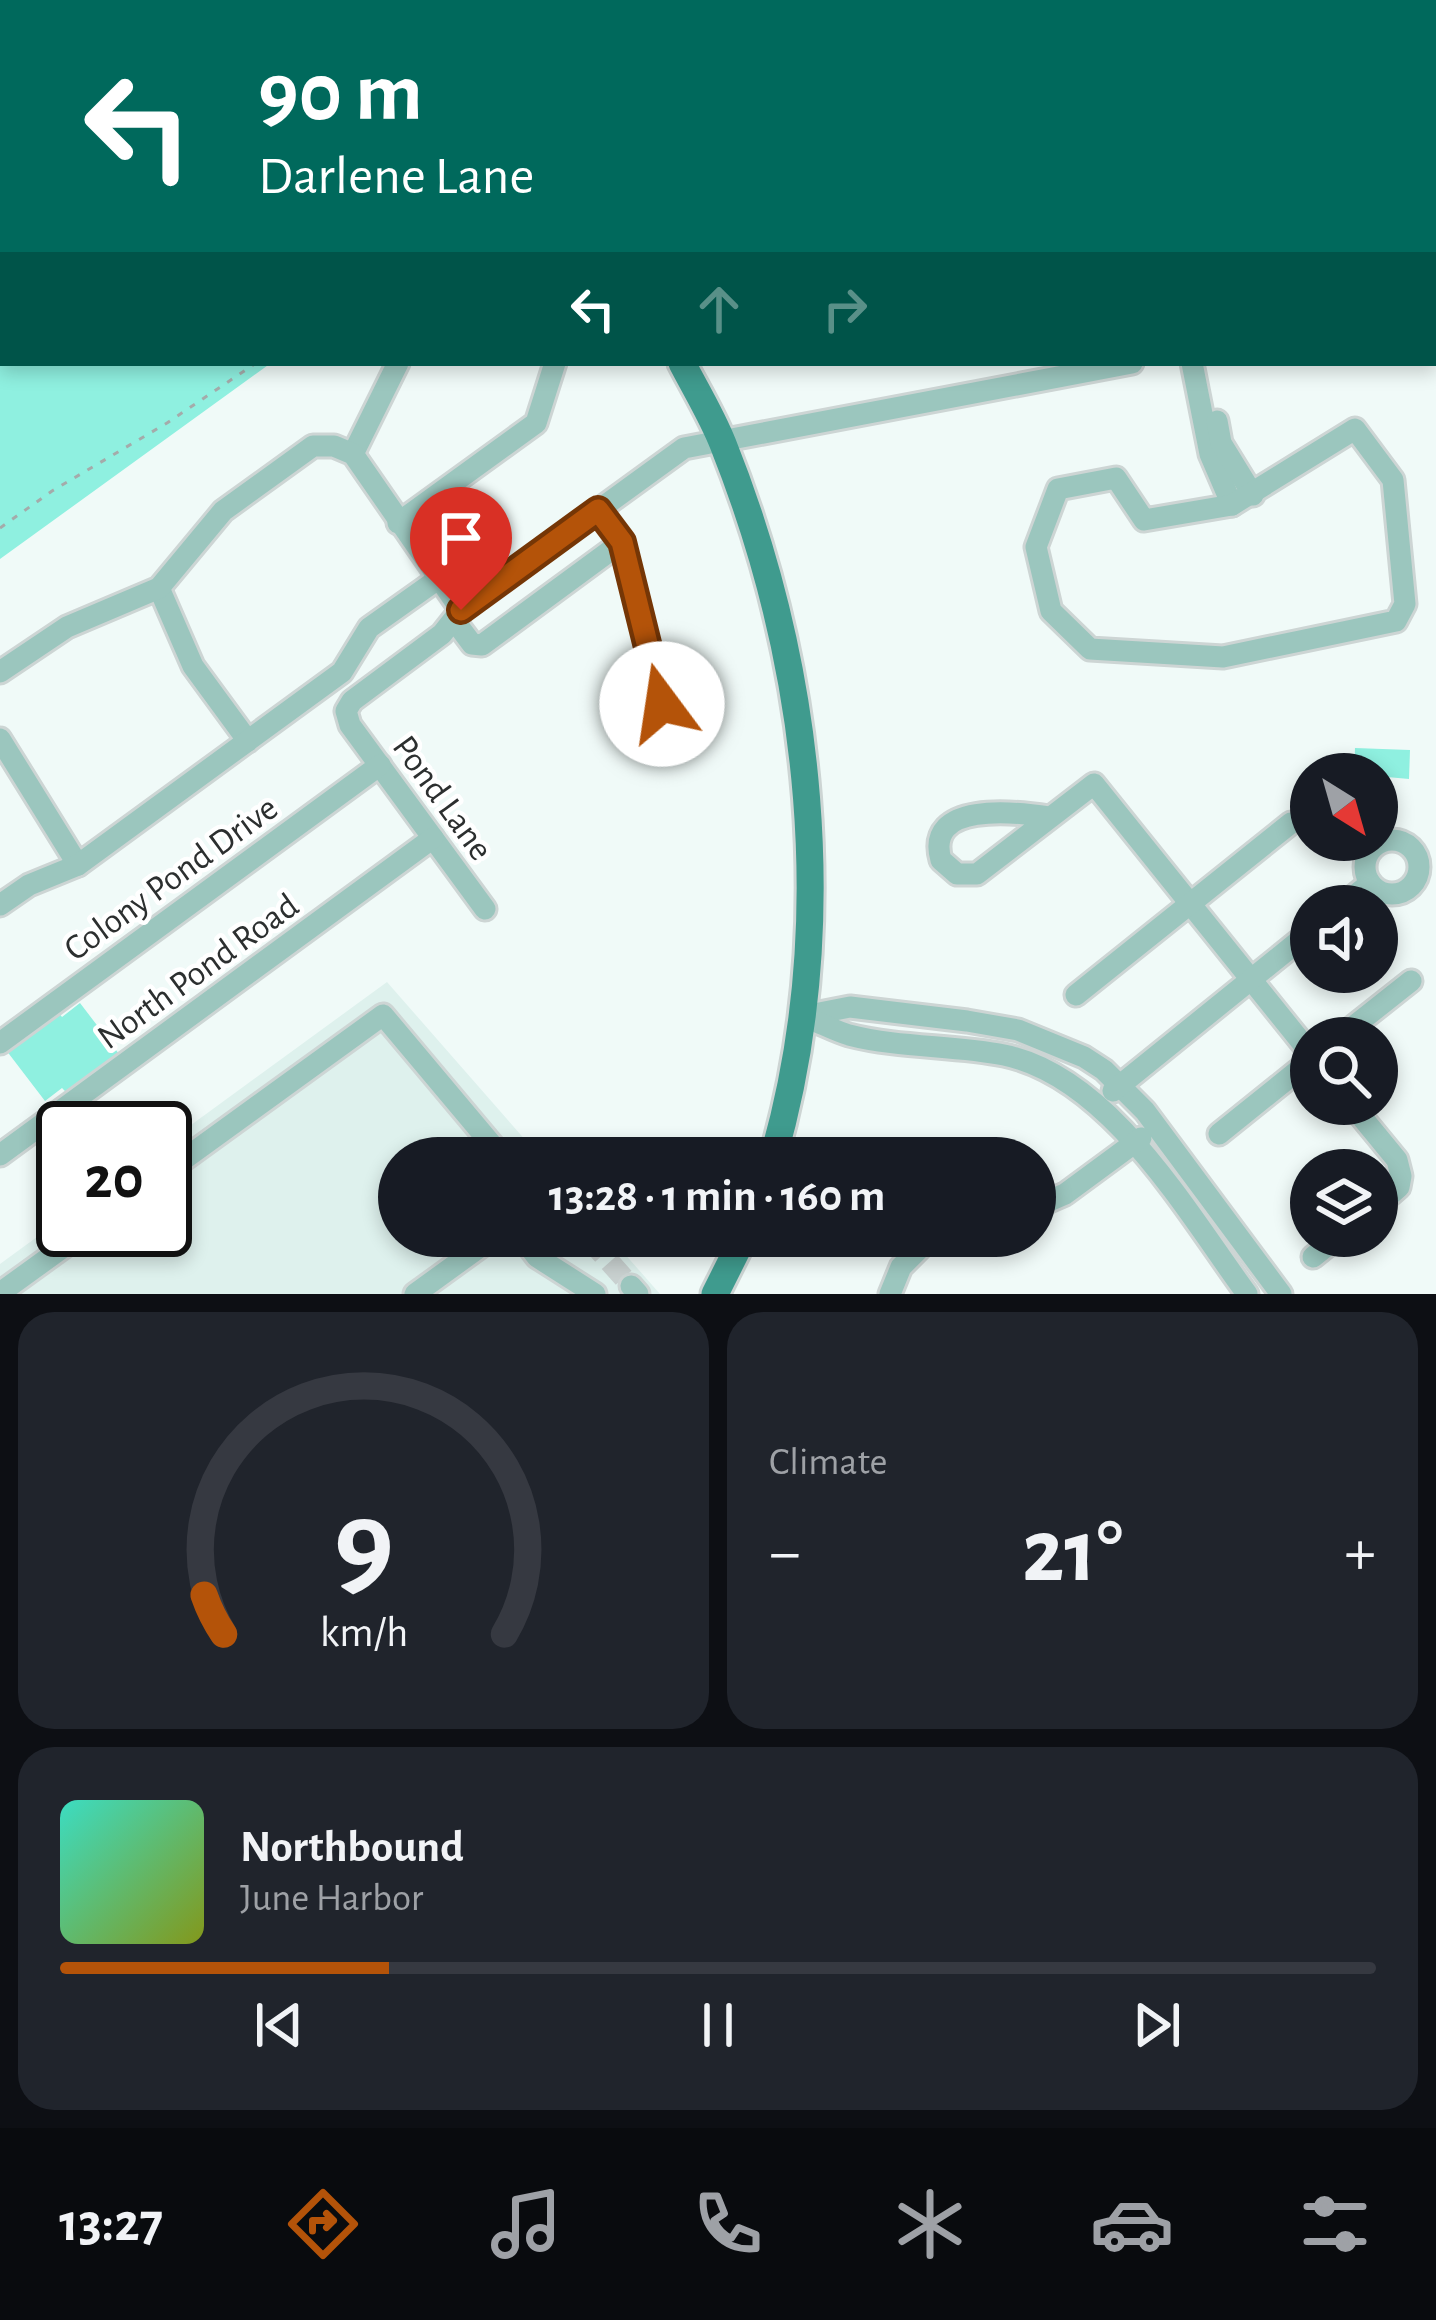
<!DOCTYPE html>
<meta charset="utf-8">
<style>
body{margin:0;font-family:"Alegreya Sans",sans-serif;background:#20242c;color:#f1f3f6;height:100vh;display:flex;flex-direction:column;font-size:45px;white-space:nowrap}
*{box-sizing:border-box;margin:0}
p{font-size:39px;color:#9ea1a6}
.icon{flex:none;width:66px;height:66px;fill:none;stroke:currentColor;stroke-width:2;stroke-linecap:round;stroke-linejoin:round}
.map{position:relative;height:1294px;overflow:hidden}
.sheet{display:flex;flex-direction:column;gap:18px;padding:18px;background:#0d0f14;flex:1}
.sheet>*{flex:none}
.guide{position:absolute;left:0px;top:0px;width:1437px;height:366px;box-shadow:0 6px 18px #0003;background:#00695c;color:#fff;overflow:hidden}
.needle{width:78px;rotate:143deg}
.fabs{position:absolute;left:1290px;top:753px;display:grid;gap:24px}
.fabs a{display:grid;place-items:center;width:108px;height:108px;border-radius:50%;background:#171b24;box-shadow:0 6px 18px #0003;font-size:60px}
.speed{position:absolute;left:36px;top:1101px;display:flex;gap:24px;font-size:60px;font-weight:700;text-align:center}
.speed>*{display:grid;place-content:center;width:156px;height:156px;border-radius:50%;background:#171b24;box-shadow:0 6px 18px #0003;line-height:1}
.speed .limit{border:6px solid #111;border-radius:18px;background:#fff;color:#111}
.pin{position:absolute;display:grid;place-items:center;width:102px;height:102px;color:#fff;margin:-123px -51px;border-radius:50% 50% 50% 0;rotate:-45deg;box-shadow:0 0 12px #0007}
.pin .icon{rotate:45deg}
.me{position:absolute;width:132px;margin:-66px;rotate:346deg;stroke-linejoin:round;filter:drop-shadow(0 0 9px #0008)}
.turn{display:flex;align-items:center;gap:42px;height:252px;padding:0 60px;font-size:54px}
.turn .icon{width:156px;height:156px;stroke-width:2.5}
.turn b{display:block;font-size:84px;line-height:102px}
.lanes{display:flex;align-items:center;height:114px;padding:0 60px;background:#0003;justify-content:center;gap:60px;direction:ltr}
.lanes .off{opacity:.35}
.big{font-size:90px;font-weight:600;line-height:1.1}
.sheet .card{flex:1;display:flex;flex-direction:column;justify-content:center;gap:18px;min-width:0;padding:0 42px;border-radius:36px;background:#20242c}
.sheet .dial{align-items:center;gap:0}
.dial svg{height:312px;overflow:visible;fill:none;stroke:#363941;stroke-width:7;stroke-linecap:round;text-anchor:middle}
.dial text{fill:#f1f3f6;stroke:none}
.song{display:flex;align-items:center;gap:36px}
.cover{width:144px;height:144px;border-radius:18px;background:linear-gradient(135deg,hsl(170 70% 55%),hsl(70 70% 35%))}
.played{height:12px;border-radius:6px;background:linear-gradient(90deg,#b45309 25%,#363941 25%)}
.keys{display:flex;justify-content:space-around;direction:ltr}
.heat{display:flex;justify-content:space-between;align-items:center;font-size:66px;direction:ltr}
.sheet .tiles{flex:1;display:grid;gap:18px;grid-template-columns:1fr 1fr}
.card:last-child{grid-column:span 2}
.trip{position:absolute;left:378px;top:1137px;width:678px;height:120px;border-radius:60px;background:#171b24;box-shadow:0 6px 18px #0003;font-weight:600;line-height:120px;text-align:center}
.dock{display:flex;height:192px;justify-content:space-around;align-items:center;background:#090b0e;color:#9ea1a6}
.dock .icon{width:84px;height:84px}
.dock .on{color:#b45309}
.dock b{font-size:54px;color:#f1f3f6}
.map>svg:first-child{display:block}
.built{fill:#def1ed}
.green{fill:#8ff0e0}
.water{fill:#46b9a9}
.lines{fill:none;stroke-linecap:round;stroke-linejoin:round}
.minor-tunnel{stroke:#c9d1d0;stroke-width:21;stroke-dasharray:21 10;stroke-linecap:butt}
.minor-casing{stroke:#cdd5d4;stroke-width:27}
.major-casing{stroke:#cdd5d4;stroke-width:33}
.path{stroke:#a4abaa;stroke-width:3;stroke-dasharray:6 9;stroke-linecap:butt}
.minor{stroke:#9bc6be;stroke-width:21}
.major{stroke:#3f9b8e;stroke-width:27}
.route-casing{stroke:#753606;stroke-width:30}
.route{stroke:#b45309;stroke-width:21}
.labels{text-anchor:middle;stroke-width:9;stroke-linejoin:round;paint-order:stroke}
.street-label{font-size:36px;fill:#2c2f2f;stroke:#fff}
</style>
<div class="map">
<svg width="1436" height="1294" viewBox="0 0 1436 1294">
<rect width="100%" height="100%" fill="#f0faf8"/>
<!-- built -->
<polygon class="built" points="387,982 541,1158 399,1158 399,1236 609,1236 660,1294 0,1294 0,1264 63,1218 63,1230 165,1230 165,1144"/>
<!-- green -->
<g class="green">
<polygon points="0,0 476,3 3,3 3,363 271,363 0,559"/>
<polygon points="1355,748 1410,750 1409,779 1354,774"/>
<polygon points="80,1003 119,1054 67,1093 62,1088 45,1101 6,1050 58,1012 62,1017"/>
</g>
<!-- water -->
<polygon class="water" points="0,0 226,0 3,3 3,287"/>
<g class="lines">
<!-- minor-tunnel -->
<polyline class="minor-tunnel" points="589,1239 631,1286"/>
<!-- minor casing -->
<g class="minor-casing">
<g id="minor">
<polyline points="675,0 693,3"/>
<polyline points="1130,0 1130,3"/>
<polyline points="609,3 610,0"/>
<polyline points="803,3 813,0"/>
<polyline points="1434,38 1436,36"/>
<polyline points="1434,308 1436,308"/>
<polyline points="1192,363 1210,454 1232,505"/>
<polyline points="1217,421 1221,443 1253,495"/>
<polygon points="1355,429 1393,480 1405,604 1396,621 1223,657 1090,649 1051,611 1036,547 1058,489 1116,478 1144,520 1232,505"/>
<polyline points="353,454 398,363"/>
<polyline points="398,523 536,423 555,363"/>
<polyline points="622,542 674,749"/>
<polyline points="159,588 193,666 248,741"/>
<polyline points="454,620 472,644 482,645 622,542 598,510"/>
<polyline points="0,672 67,627 159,588 223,511 313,446 334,446 353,454 461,610"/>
<polyline points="0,739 78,865"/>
<path d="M 1049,817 C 1016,812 924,801 941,860 L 957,874 L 977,874 L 1094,784 L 1311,1054"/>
<circle cx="1392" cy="867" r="27"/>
<polyline points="0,905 29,885 78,865 342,672 369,628 438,579"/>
<polyline points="1342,906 1370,883"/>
<polyline points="485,909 350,725 346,711 352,701 442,634 461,610 684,448 1132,363"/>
<polyline points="1076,995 1291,823"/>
<polyline points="804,1016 850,1007 967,1021 1018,1030 1084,1057 1104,1070 1145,1111 1281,1294"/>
<path d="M 807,1018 C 821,1023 835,1031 849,1035 C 899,1048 954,1045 1004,1055 C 1110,1077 1186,1211 1247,1294"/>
<polyline points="1339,1038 1411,981"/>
<polyline points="0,1043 380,765"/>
<polyline points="1113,1091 1311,931"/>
<polyline points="1351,1104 1397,1160 1401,1176 1399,1187 1377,1206"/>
<polyline points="1219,1134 1311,1060"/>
<polyline points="0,1155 433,838"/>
<polyline points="165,1173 383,1015 503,1158"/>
<polyline points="1035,1207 1065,1194 1141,1138"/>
<polyline points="521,1236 537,1257 595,1294"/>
<polyline points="586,1236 589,1239"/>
<polyline points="1313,1257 1339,1236"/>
<polyline points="631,1286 638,1294"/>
<polyline points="0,1293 87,1230"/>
<polyline points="415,1294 495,1236"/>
<polyline points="890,1294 901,1267 932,1236"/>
</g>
</g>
<!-- major casing -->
<g class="major-casing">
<g id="major">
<polyline points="498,0 500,3"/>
<path d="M 682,363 C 696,390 712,416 723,444 C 812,667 840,926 773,1158"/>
<polyline points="715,1294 744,1236"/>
</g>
</g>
<!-- path -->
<g class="path">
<polyline points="427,0 428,3"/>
<polyline points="467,3 471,0"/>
<polyline points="0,528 52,491 167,423 256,363"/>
</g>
<!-- minor -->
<use href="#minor" class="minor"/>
<!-- major -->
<use href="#major" class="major"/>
</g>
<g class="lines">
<!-- route casing -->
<g class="route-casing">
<polyline id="route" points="461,610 598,510 622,542 662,704"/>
</g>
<!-- route -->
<use href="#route" class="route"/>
</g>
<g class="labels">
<!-- street labels -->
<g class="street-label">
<text transform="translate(444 797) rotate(54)" y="13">Pond Lane</text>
<text transform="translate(170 877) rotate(-36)" y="13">Colony Pond Drive</text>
<text transform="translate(197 970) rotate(-36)" y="13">North Pond Road</text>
</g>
</g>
</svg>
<div class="fabs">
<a><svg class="needle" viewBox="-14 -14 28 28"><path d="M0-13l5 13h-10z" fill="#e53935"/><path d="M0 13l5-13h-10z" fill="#9ea1a6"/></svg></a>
<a><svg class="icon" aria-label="sound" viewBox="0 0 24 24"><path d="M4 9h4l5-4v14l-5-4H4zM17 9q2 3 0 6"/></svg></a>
<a><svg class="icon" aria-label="search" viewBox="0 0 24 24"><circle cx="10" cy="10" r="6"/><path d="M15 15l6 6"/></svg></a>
<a><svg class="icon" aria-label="layers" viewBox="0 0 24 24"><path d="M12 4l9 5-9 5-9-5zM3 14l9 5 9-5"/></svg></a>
</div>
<div class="speed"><div class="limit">20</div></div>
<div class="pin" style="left:461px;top:610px;background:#d93025"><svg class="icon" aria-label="arrive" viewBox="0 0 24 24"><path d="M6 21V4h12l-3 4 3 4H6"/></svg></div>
<svg class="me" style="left:662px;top:704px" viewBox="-20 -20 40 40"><circle r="19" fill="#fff"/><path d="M0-13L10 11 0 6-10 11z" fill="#b45309"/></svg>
<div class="trip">13:28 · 1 min · 160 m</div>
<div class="guide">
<div class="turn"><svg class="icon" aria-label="left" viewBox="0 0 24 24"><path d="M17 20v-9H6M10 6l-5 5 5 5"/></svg><div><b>90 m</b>Darlene Lane</div></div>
<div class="lanes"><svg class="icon" aria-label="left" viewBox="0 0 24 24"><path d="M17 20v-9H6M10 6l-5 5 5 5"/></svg><svg class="icon off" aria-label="ahead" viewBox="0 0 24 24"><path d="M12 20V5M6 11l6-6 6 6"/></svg><svg class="icon off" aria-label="right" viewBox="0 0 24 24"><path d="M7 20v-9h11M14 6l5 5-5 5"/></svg></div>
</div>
</div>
<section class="sheet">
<div class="tiles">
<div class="card dial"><svg viewBox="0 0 100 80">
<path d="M14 69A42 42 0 1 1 86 69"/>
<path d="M14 69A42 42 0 0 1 9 59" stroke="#b45309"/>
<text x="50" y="56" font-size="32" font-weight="700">9</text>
<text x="50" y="72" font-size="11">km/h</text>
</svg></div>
<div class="card"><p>Climate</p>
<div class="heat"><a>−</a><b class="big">21°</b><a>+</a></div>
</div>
<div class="card">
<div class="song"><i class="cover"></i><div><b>Northbound</b><p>June Harbor</p></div></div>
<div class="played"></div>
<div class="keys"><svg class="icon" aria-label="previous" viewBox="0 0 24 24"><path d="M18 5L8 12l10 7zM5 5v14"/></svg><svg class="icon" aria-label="pause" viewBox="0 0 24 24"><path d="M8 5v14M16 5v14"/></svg><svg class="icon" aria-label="next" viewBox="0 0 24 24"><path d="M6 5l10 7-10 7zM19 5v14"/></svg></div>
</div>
</div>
</section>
<nav class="dock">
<b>13:27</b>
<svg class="icon on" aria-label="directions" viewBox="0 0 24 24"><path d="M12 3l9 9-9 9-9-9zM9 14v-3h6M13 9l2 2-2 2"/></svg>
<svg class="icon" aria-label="music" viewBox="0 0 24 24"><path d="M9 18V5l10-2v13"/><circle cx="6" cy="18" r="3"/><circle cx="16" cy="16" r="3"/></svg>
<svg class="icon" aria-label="phone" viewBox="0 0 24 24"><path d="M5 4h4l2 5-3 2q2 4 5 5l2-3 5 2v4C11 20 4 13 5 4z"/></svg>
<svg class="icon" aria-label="climate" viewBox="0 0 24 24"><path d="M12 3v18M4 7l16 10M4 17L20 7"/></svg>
<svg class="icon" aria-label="car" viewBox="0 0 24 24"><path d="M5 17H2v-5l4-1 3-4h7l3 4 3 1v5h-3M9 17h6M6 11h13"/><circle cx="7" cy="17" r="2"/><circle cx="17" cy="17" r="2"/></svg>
<svg class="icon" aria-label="filters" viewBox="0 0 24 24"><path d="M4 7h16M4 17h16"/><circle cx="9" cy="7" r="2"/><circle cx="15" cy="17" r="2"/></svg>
</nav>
